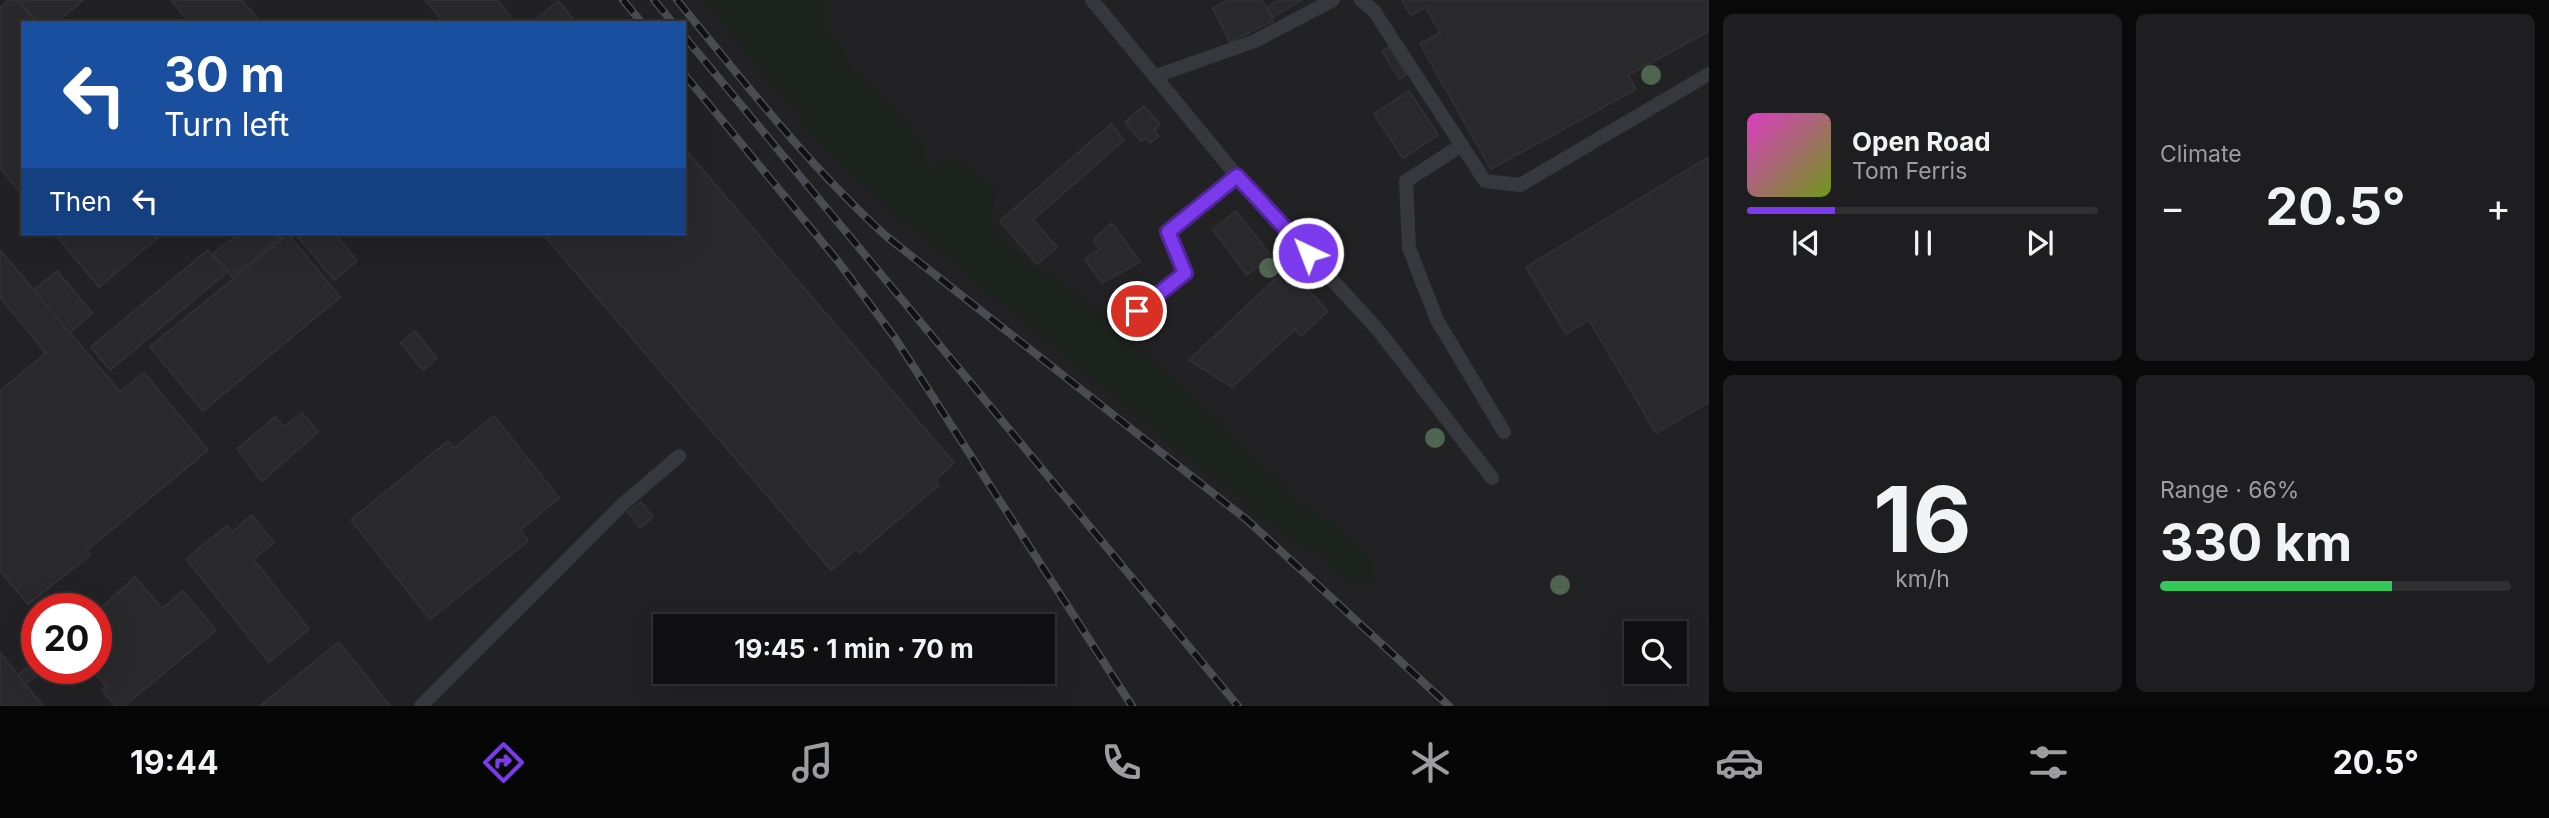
<!DOCTYPE html>
<meta charset="utf-8">
<style>
body{margin:0;font-family:Inter,sans-serif;background:#1e1e20;color:#f1f3f6;height:100vh;display:flex;flex-direction:column;font-size:26px;white-space:nowrap}
*{box-sizing:border-box;margin:0}
p{font-size:23px;color:#9c9d9f}
.icon{flex:none;width:38px;height:38px;fill:none;stroke:currentColor;stroke-width:2;stroke-linecap:round;stroke-linejoin:round}
.map{position:relative;flex:1;overflow:hidden}
.panel{display:flex;flex-direction:column;gap:14px;padding:14px;background:#09090a;width:840px}
.panel>*{flex:none}
.guide{position:absolute;left:21px;top:21px;width:665px;height:214px;border-radius:0px;box-shadow:0 7px 28px #0002,0 0 0 2px #303032;background:#1a4fa0;color:#fff;overflow:hidden}
.tools{position:absolute;left:1624px;top:621px;display:grid;gap:14px}
.tools a{display:grid;place-items:center;width:63px;height:63px;border-radius:0px;background:#101012;box-shadow:0 7px 28px #0002,0 0 0 2px #303032;font-size:35px}
.speed{position:absolute;left:21px;top:593px;display:flex;gap:14px;font-size:35px;font-weight:700;text-align:center}
.speed>*{display:grid;place-content:center;width:91px;height:91px;border-radius:50%;background:#101012;box-shadow:0 7px 28px #0002,0 0 0 2px #303032;line-height:1}
.speed .limit{border:10px solid #d22;background:#fff;color:#111}
.pin{position:absolute;display:grid;place-items:center;width:60px;height:60px;color:#fff;margin:-30px;border:4px solid #fff;border-radius:50%;box-shadow:0 2px 7px #0007}
.me{position:absolute;width:77px;margin:-38px;rotate:317deg;stroke-linejoin:round;filter:drop-shadow(0 0 5px #0008)}
.turn{display:flex;align-items:center;gap:24px;height:147px;padding:0 28px;font-size:32px}
.turn .icon{width:91px;height:91px;stroke-width:2.5}
.turn b{display:block;font-size:49px;line-height:60px}
.then{display:flex;align-items:center;height:66px;padding:0 28px;background:#0003;gap:14px;font-size:26px}
.big{font-size:52px;font-weight:700;line-height:1.1}
.panel .tile{flex:1;display:flex;flex-direction:column;justify-content:center;gap:10px;min-width:0;padding:0 24px;border-radius:10px;background:#1e1e20}
.panel .dial{align-items:center;gap:0}
.dial b{font-size:91px;line-height:1}
.song{display:flex;align-items:center;gap:21px}
.cover{width:84px;height:84px;border-radius:10px;background:linear-gradient(135deg,hsl(310 70% 55%),hsl(80 70% 35%))}
.played{height:7px;border-radius:4px;background:linear-gradient(90deg,#7c3aed 25%,#303032 25%)}
.keys{display:flex;justify-content:space-around;direction:ltr}
.heat{display:flex;justify-content:space-between;align-items:center;font-size:38px;direction:ltr}
.charge{height:10px;border-radius:5px;background:linear-gradient(90deg,#34c759 66%,#303032 0)}
.panel .tiles{flex:1;display:grid;gap:14px;grid-template-columns:repeat(2,1fr)}
.trip{position:absolute;left:653px;top:614px;width:402px;height:70px;border-radius:0px;background:#101012;box-shadow:0 7px 28px #0002,0 0 0 2px #303032;font-weight:700;line-height:70px;text-align:center}
.dock{display:flex;height:112px;justify-content:space-around;align-items:center;background:#060607;color:#9c9d9f}
.dock .icon{width:49px;height:49px}
.dock .on{color:#7c3aed}
.dock b{font-size:32px;color:#f1f3f6}
main{display:flex;flex:1;min-height:0}
.map>svg:first-child{display:block}
.built{fill:#222225;fill-rule:evenodd}
.green{fill:#1c231d}
.building{fill:#29292c;stroke:#303034;stroke-width:2}
.lines{fill:none;stroke-linecap:round;stroke-linejoin:round}
.service{stroke:#37383d;stroke-width:14}
.rail-casing{stroke:#4a4c52;stroke-width:8}
.rail{stroke:#111113;stroke-width:5;stroke-dasharray:16;stroke-linecap:butt}
.tree{fill:#506452}
.route-casing{stroke:#51269a;stroke-width:18}
.route{stroke:#7c3aed;stroke-width:12}
</style>
<main>
<div class="map">
<svg width="1709" height="706" viewBox="0 0 1709 706">
<rect width="100%" height="100%" fill="#161618"/>
<!-- built -->
<path class="built" d="M 0,0 L 1709,0 L 1709,706 L 0,706 ZM 23,23 L 684,23 L 684,233 L 23,233 ZM 37,609 L 96,609 L 96,668 L 37,668 ZM 665,626 L 1043,626 L 1043,672 L 665,672 ZM 1636,634 L 1675,634 L 1675,672 L 1636,672 Z"/>
<!-- green -->
<polygon class="green" points="703,0 828,0 825,2 824,27 841,46 853,70 879,90 922,141 925,146 924,158 930,166 936,167 941,158 953,157 997,189 991,222 1022,259 1068,286 1218,419 1266,470 1281,481 1291,496 1340,528 1355,547 1371,559 1374,578 1371,583 1353,583 1337,576 1324,557 1285,535 1139,419 887,208 816,139"/>
<!-- building -->
<g class="building">
<polygon points="9,0 17,0 36,23 23,23 23,195 0,168 0,8"/>
<polygon points="19,0 83,0 56,23 38,23"/>
<polygon points="171,0 242,0 261,23 190,23"/>
<polygon points="425,0 497,0 516,23 445,23"/>
<polygon points="1229,0 1262,0 1273,21 1230,42 1213,8"/>
<polygon points="1279,0 1302,0 1273,17 1267,7"/>
<polygon points="1402,0 1709,0 1709,31 1628,75 1636,89 1491,169 1420,44 1440,33 1426,7 1411,15"/>
<polygon points="558,1 577,23 532,23"/>
<polygon points="1390,47 1406,75 1399,79 1382,51"/>
<polygon points="1409,91 1438,135 1403,158 1374,114"/>
<polygon points="1144,106 1160,125 1154,130 1159,136 1150,143 1146,138 1141,141 1125,122"/>
<polygon points="1111,124 1124,140 1033,220 1057,247 1037,264 1000,221"/>
<polygon points="684,148 954,463 935,480 939,485 859,553 856,549 831,570 542,233 684,233"/>
<polygon points="1709,157 1709,402 1656,433 1589,320 1566,334 1526,267"/>
<polygon points="1236,211 1271,256 1247,275 1213,230"/>
<polygon points="1112,223 1140,262 1102,283 1085,259 1100,249 1093,240"/>
<polygon points="54,233 163,233 99,287"/>
<polygon points="240,233 286,233 232,277 213,254"/>
<polygon points="295,233 334,233 357,261 334,280"/>
<polygon points="288,234 340,297 203,411 150,347"/>
<polygon points="0,250 120,392 144,373 208,450 87,550 90,555 28,604 0,571 0,391 46,353 0,297"/>
<polygon points="208,250 227,272 110,370 91,347"/>
<polygon points="1285,270 1288,274 1291,272 1328,311 1301,336 1295,329 1232,387 1189,360"/>
<polygon points="57,271 92,313 69,333 34,290"/>
<polygon points="415,331 437,358 423,370 401,343"/>
<polygon points="302,413 318,432 262,481 237,449 275,417 284,427"/>
<polygon points="494,416 559,498 520,530 528,541 430,619 351,520 448,441 454,448"/>
<polygon points="641,502 653,517 640,528 628,512"/>
<polygon points="252,515 274,543 253,559 309,629 269,662 186,559 227,526 232,532"/>
<polygon points="135,577 162,609 183,591 216,630 124,706 116,706 102,690 107,687 90,668 96,668 96,613"/>
<polygon points="339,642 390,706 260,706"/>
<polygon points="0,653 25,684 43,706 0,706"/>
<polygon points="37,661 37,668 47,668 25,684 18,675"/>
</g>
<g class="lines">
<!-- service -->
<g class="service">
<polyline points="1092,0 1237,176 1379,331 1492,478"/>
<polyline points="1361,0 1374,11 1485,181 1520,185 1709,74"/>
<polyline points="1156,76 1255,41 1333,0"/>
<polyline points="1462,145 1406,181 1409,248 1437,320 1504,432"/>
<polyline points="1137,311 1185,273 1168,231 1237,176"/>
<polyline points="421,706 623,504 679,456"/>
</g>
<!-- rail casing -->
<g class="rail-casing">
<g id="rail">
<polyline points="623,0 642,23"/>
<polyline points="654,0 673,23"/>
<path d="M 677,0 C 744,82 808,165 886,236 L 1247,520 L 1449,706"/>
<polyline points="684,36 1238,706"/>
<polyline points="684,74 837,260 895,338 1132,706"/>
</g>
</g>
<!-- rail -->
<use href="#rail" class="rail"/>
</g>
<!-- trees -->
<g class="tree">
<circle cx="1651" cy="75" r="10"/>
<circle cx="1269" cy="268" r="10"/>
<circle cx="1435" cy="438" r="10"/>
<circle cx="1560" cy="585" r="10"/>
</g>
<g class="lines">
<!-- route casing -->
<g class="route-casing">
<polyline id="route" points="1137,311 1185,273 1168,232 1237,176 1308,253"/>
</g>
<!-- route -->
<use href="#route" class="route"/>
</g>
</svg>
<div class="tools">
<a><svg class="icon" aria-label="search" viewBox="0 0 24 24"><circle cx="10" cy="10" r="6"/><path d="M15 15l6 6"/></svg></a>
</div>
<div class="speed"><div class="limit">20</div></div>
<div class="pin" style="left:1137px;top:311px;background:#d93025"><svg class="icon" aria-label="arrive" viewBox="0 0 24 24"><path d="M6 21V4h12l-3 4 3 4H6"/></svg></div>
<svg class="me" style="left:1308px;top:253px" viewBox="-20 -20 40 40"><circle r="17" fill="#7c3aed" stroke="#fff" stroke-width="3"/><path d="M0-11L8 9 0 5-8 9z" fill="#fff"/></svg>
<div class="trip">19:45 · 1 min · 70 m</div>
<div class="guide">
<div class="turn"><svg class="icon" aria-label="left" viewBox="0 0 24 24"><path d="M17 20v-9H6M10 6l-5 5 5 5"/></svg><div><b>30 m</b>Turn left</div></div>
<div class="then">Then<svg class="icon" aria-label="left" viewBox="0 0 24 24"><path d="M17 20v-9H6M10 6l-5 5 5 5"/></svg></div>
</div>
</div>
<section class="panel">
<div class="tiles">
<div class="tile">
<div class="song"><i class="cover"></i><div><b>Open Road</b><p>Tom Ferris</p></div></div>
<div class="played"></div>
<div class="keys"><svg class="icon" aria-label="previous" viewBox="0 0 24 24"><path d="M18 5L8 12l10 7zM5 5v14"/></svg><svg class="icon" aria-label="pause" viewBox="0 0 24 24"><path d="M8 5v14M16 5v14"/></svg><svg class="icon" aria-label="next" viewBox="0 0 24 24"><path d="M6 5l10 7-10 7zM19 5v14"/></svg></div>
</div>
<div class="tile"><p>Climate</p>
<div class="heat"><a>−</a><b class="big">20.5°</b><a>+</a></div>
</div>
<div class="tile dial"><b>16</b><p>km/h</p></div>
<div class="tile"><p>Range · 66%</p><b class="big">330 km</b><div class="charge"></div></div>
</div>
</section>
</main>
<nav class="dock">
<b>19:44</b>
<svg class="icon on" aria-label="directions" viewBox="0 0 24 24"><path d="M12 3l9 9-9 9-9-9zM9 14v-3h6M13 9l2 2-2 2"/></svg>
<svg class="icon" aria-label="music" viewBox="0 0 24 24"><path d="M9 18V5l10-2v13"/><circle cx="6" cy="18" r="3"/><circle cx="16" cy="16" r="3"/></svg>
<svg class="icon" aria-label="phone" viewBox="0 0 24 24"><path d="M5 4h4l2 5-3 2q2 4 5 5l2-3 5 2v4C11 20 4 13 5 4z"/></svg>
<svg class="icon" aria-label="climate" viewBox="0 0 24 24"><path d="M12 3v18M4 7l16 10M4 17L20 7"/></svg>
<svg class="icon" aria-label="car" viewBox="0 0 24 24"><path d="M5 17H2v-5l4-1 3-4h7l3 4 3 1v5h-3M9 17h6M6 11h13"/><circle cx="7" cy="17" r="2"/><circle cx="17" cy="17" r="2"/></svg>
<svg class="icon" aria-label="filters" viewBox="0 0 24 24"><path d="M4 7h16M4 17h16"/><circle cx="9" cy="7" r="2"/><circle cx="15" cy="17" r="2"/></svg>
<b>20.5°</b>
</nav>
